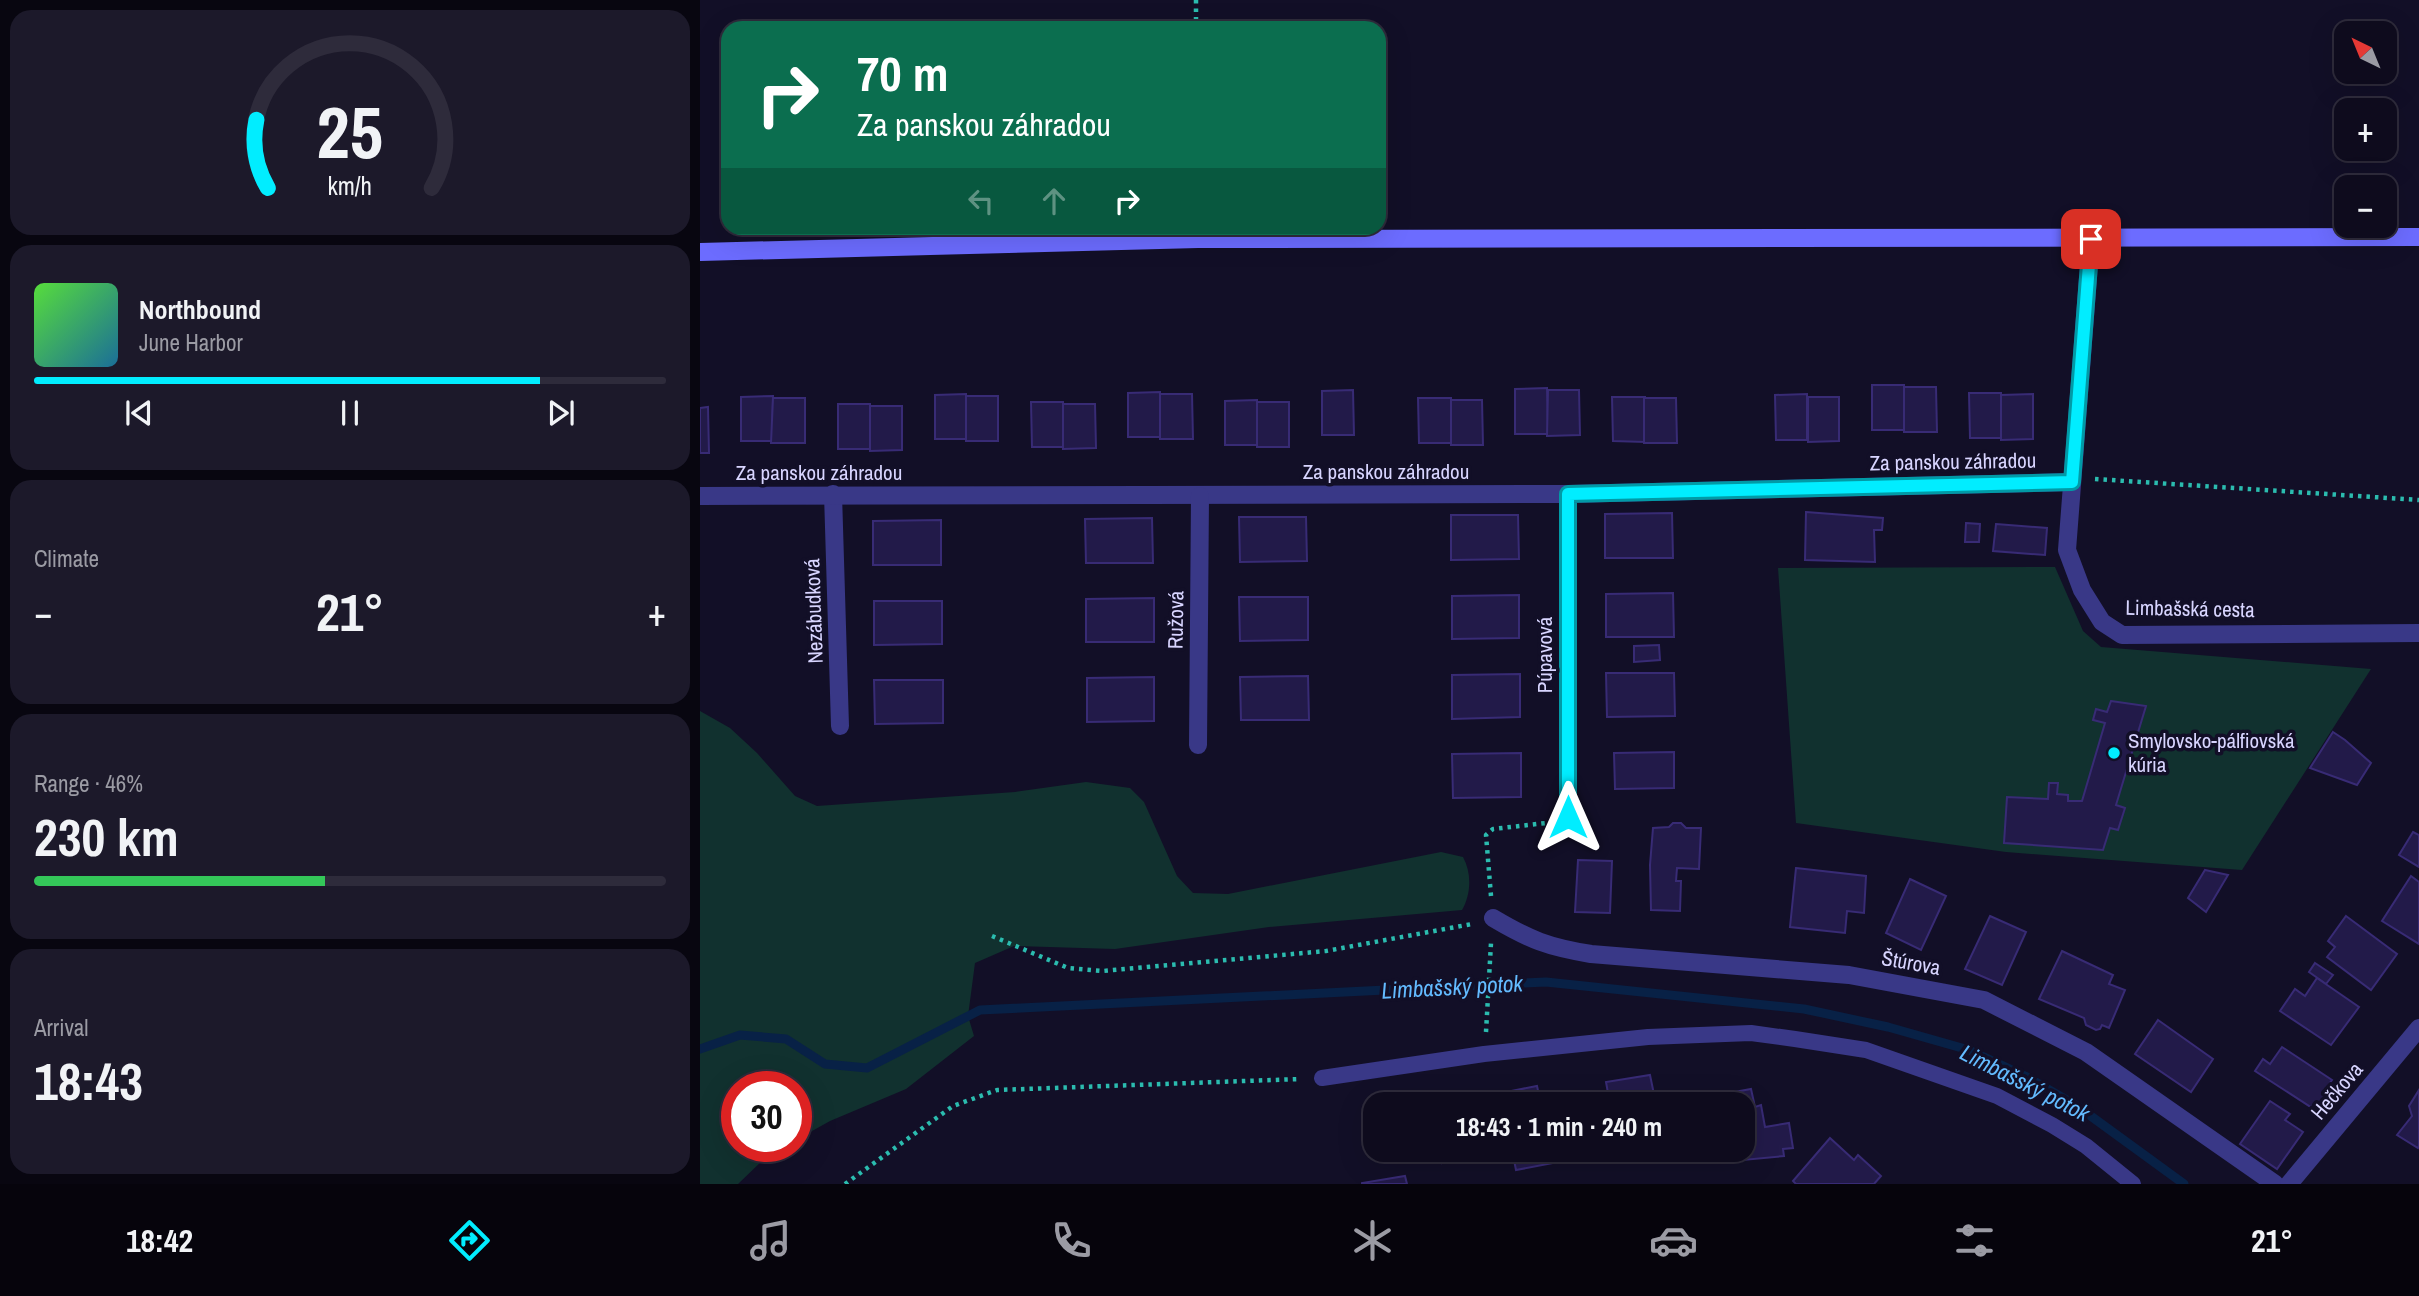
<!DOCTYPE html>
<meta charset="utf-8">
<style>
body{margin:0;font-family:"Archivo Narrow",sans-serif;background:#1c192a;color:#f1f3f6;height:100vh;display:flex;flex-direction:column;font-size:26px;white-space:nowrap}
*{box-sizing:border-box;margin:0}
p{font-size:23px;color:#9b9ba4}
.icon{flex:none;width:38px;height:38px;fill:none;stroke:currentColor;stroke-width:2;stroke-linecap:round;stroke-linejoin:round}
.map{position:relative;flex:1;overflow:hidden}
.drawer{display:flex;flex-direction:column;gap:10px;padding:10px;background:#080610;width:700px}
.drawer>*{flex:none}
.banner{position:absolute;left:21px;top:21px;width:665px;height:214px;border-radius:21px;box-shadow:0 7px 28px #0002,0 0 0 2px #2e2b3b;background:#0b6e4f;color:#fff;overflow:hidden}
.needle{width:46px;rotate:317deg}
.controls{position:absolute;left:1634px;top:21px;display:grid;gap:14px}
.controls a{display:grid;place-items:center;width:63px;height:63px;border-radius:14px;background:#0e0b1d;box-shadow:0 7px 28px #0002,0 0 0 2px #2e2b3b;font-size:35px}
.speed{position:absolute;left:21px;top:1071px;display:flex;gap:14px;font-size:35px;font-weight:700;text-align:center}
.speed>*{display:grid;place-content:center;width:91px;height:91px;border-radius:50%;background:#0e0b1d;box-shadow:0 7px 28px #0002,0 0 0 2px #2e2b3b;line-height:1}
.speed .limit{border:10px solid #d22;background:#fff;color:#111}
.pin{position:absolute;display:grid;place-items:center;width:60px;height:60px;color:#fff;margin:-30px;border-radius:14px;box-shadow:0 4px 10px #0006}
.me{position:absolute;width:77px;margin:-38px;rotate:0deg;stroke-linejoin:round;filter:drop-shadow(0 0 5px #0008)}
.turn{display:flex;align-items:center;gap:24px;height:147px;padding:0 21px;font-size:32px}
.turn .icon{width:91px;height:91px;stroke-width:2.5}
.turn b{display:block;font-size:49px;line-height:60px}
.lanes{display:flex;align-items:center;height:66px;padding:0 21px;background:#0003;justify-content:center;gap:35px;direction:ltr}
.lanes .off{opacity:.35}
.big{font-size:52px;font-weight:700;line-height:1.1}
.drawer .tile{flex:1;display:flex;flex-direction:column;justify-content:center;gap:10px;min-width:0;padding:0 24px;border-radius:21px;background:#1c192a}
.drawer .dial{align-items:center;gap:0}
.dial svg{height:182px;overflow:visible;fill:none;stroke:#2e2b3b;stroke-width:7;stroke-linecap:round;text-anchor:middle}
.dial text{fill:#f1f3f6;stroke:none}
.song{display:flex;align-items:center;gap:21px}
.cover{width:84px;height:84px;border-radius:10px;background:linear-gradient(135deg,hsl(110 70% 55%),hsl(200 70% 35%))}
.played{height:7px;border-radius:4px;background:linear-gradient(90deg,#01edff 80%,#2e2b3b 80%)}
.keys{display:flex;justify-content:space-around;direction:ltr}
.heat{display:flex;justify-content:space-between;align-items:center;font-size:38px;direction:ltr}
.charge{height:10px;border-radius:5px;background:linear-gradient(90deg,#34c759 46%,#2e2b3b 0)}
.trip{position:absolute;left:663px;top:1092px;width:392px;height:70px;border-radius:21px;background:#0e0b1d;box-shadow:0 7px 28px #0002,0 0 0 2px #2e2b3b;font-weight:700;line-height:70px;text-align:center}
.dock{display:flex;height:112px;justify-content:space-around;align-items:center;background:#06040c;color:#9b9ba4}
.dock .icon{width:49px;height:49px}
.dock .current{color:#01edff}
.dock b{font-size:32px;color:#f1f3f6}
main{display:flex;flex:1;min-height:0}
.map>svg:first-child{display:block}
.green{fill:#11312f}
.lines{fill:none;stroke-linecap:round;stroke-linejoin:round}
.stream{stroke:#082146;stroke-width:9}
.building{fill:#221a49;stroke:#382b75;stroke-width:2}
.path{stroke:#2bbcaf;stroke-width:4.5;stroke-dasharray:3.5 5;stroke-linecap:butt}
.lane{stroke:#393887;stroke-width:16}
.street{stroke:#393887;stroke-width:18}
.secondary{stroke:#6c6cff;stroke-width:18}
.route-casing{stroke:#019aa6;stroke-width:18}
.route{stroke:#01edff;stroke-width:12}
.poi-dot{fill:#01edff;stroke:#120f27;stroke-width:2.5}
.labels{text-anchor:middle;stroke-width:7;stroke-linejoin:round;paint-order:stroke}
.street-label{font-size:21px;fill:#d8d5ff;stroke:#120f27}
.poi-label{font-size:21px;fill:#d8d5ff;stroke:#120f27;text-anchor:start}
.water-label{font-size:23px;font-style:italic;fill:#63bbff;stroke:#120f27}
</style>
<main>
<section class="drawer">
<div class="tile dial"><svg viewBox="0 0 100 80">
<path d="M14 69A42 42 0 1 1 86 69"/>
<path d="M14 69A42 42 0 0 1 9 39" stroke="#01edff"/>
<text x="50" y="56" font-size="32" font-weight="700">25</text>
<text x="50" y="72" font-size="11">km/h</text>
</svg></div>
<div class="tile">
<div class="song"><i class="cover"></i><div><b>Northbound</b><p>June Harbor</p></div></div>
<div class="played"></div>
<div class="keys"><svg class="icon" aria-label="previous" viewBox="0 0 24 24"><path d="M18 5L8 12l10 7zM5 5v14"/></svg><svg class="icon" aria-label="pause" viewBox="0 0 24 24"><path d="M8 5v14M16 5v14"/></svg><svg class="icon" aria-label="next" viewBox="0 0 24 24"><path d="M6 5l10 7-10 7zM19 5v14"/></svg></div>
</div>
<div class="tile"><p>Climate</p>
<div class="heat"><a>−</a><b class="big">21°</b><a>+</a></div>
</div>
<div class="tile"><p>Range · 46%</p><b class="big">230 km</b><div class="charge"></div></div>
<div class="tile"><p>Arrival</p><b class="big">18:43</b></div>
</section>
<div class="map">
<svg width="1719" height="1184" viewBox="0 0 1719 1184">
<rect width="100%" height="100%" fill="#120f27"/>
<!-- green -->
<g class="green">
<polygon points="1355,567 1383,631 1401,647 1671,669 1542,870 1306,852 1096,823 1078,568"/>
<path d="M 0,711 L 30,728 L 57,753 L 95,796 L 117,806 L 315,792 L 386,782 L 430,788 L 444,802 L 477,876 L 493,893 L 528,894 L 741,852 L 763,857 C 772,873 771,895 762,910 L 569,927 L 415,949 L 314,946 L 275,963 L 268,1016 L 274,1036 L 206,1089 L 130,1121 L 96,1140 L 96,1087 L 37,1087 L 37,1146 L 86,1146 L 64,1159 L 38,1184 L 0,1184 Z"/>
</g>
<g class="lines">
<!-- stream -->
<polyline class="stream" points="0,1049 40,1035 86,1039 125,1064 167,1068 280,1010 846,982 1104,1009 1188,1027 1269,1050 1325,1076 1377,1106 1484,1184"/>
</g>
<!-- building -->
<g class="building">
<rect x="1172" y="385" width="32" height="45"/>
<polygon points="1204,387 1236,387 1237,432 1204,432"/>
<polygon points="847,388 848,434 815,434 815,389"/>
<polygon points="653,390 654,435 622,435 622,391"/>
<polygon points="848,390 879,390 880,435 847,436"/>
<polygon points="460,392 460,437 428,437 428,393"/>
<polygon points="1269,393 1301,393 1301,438 1270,438"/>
<polygon points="266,394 266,439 235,439 235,395"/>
<polygon points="460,394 492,394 493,439 460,439"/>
<polygon points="1107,394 1107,440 1076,440 1075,395"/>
<polygon points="1333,394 1333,439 1301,440 1301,395"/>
<polygon points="73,396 72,441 41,441 41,397"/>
<rect x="266" y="396" width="32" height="45"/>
<polygon points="912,397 945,397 945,442 913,441"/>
<polygon points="1108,397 1139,397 1139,441 1108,442"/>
<polygon points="73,398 105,398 105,443 71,443"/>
<polygon points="718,398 751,398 751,443 719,443"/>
<polygon points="944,398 976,398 977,443 944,443"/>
<polygon points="557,400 557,445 525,445 525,401"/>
<polygon points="751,400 782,400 783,445 751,445"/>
<polygon points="331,402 363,402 364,447 332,447"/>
<rect x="557" y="402" width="32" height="45"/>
<rect x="138" y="404" width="32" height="45"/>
<polygon points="363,404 395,404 396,448 363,449"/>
<polygon points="170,406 202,406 202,450 170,451"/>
<polygon points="8,407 9,453 0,453 0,408"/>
<polygon points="1106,512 1183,518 1182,530 1174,530 1175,562 1105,560"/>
<polygon points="972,513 973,558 905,558 905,514"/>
<polygon points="751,515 818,515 819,559 751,560"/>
<polygon points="539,517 606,517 607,561 540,562"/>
<polygon points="452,518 453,563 386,563 385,519"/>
<polygon points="241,520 241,565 173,565 173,521"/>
<polygon points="1266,523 1280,524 1279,542 1265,542"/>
<polygon points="1296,524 1347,528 1345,555 1293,551"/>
<polygon points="973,593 974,637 906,637 906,594"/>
<polygon points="819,595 819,638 752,639 752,596"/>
<polygon points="539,597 608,597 608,640 540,641"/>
<polygon points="454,598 454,642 386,642 386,599"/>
<polygon points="174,601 242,601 242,644 174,645"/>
<polygon points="959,645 960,660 934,662 934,646"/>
<polygon points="906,673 974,673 975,716 907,717"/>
<polygon points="820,674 820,717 752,719 752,675"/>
<polygon points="608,676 609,720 541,720 540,677"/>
<polygon points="454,677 454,721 387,722 387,678"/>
<polygon points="174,680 243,680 243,723 175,724"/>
<polygon points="1411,701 1446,706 1416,805 1425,808 1418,830 1410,828 1403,850 1304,843 1307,797 1348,799 1349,783 1358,783 1357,794 1368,795 1368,801 1382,801 1405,723 1393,720 1396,709 1407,712"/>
<polygon points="1633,732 1645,740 1671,763 1657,785 1610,768"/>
<polygon points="974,752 974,788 915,789 914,753"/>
<polygon points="821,753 821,797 753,798 752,754"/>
<polygon points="973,823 981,823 986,828 1001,828 999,869 977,868 976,881 981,881 980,911 951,910 950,865 953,828 969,827"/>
<polygon points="1713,832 1719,835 1719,867 1699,855"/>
<polygon points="878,860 912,861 910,913 875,912"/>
<polygon points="1096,868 1166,876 1164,913 1147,911 1145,933 1090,927"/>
<polygon points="1505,870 1528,875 1506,912 1488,898"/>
<polygon points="1711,876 1719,882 1719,944 1682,921"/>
<polygon points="1210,879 1246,896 1221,950 1186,933"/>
<polygon points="1290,916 1326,932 1302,985 1265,969"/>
<polygon points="1646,916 1697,954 1671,990 1627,957 1635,947 1628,941"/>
<polygon points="1362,951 1413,975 1409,984 1425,990 1409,1028 1402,1025 1400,1029 1396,1030 1386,1025 1384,1018 1339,999"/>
<polygon points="1615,963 1633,975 1626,984 1609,972"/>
<polygon points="1617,978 1659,1007 1631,1045 1580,1011 1595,989 1605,996"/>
<polygon points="1458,1020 1513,1059 1491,1092 1435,1054"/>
<polygon points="1582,1047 1632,1080 1626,1088 1633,1093 1620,1113 1555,1071 1563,1059 1570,1064"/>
<polygon points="950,1075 956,1104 910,1104 906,1082"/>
<polygon points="837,1086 841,1104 803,1104 801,1093"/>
<polygon points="1051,1089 1055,1107 1061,1105 1065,1127 1089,1123 1093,1148 1083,1149 1084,1156 1043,1160 1041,1154 1032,1156 1031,1150 1043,1150 1043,1104 1021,1104 1020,1097 1030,1095 1029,1093"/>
<polygon points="1719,1090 1719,1146 1718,1148 1697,1135 1712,1116 1709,1106"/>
<polygon points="1570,1101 1590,1114 1585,1120 1603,1132 1577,1169 1540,1144"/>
<polygon points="1130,1138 1154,1160 1158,1155 1181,1176 1174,1184 1096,1184 1093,1181"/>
<polygon points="740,1150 785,1150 786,1155 742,1163"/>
<polygon points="812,1150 850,1150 853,1163 816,1170"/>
<polygon points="705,1176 707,1184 662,1184 662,1183"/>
</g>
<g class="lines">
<!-- path -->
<g class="path">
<polyline points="496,0 496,28"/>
<polyline points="1395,479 1719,500"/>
<polyline points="791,896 786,835 793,829 846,823"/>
<polyline points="292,936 368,968 403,971 626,951 772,924"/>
<polyline points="786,1032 791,943"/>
<polyline points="145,1184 253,1106 297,1090 600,1079"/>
</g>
<!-- lane -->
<polyline class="lane" points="622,1078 784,1054 948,1037 1051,1033 1095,1039 1166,1050 1297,1096 1352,1125 1386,1146 1433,1184"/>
<!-- street -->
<g class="street">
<polyline points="1391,239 1367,550 1382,590 1402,622 1422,635 1719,633"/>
<polyline points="133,494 140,726"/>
<polyline points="868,494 868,817"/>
<polyline points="0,496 868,494 1372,482"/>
<polyline points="498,745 500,496"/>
<path d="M 793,918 C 830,940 848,947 891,954 L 1149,975 L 1284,1000 L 1386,1052 L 1575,1184"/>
<polyline points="1589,1184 1719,1028"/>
</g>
<!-- secondary -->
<polyline class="secondary" points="0,252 498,239 1719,237"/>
</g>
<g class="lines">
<!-- route casing -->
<g class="route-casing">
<polyline id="route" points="868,817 868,494 1372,482 1391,239"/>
</g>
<!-- route -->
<use href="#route" class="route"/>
</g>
<!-- markers -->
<circle class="poi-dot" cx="1414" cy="753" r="7"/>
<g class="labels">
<!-- street labels -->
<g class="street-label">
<text transform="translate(1253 462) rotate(-1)" y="7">Za panskou záhradou</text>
<text x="686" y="479">Za panskou záhradou</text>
<text x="119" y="480">Za panskou záhradou</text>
<text transform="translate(1490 609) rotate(1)" y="7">Limbašská cesta</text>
<text transform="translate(114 611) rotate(-92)" y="7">Nezábudková</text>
<text transform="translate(476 620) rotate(-89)" y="7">Ružová</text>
<text transform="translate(845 655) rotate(-90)" y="7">Púpavová</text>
<text transform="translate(1211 963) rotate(10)" y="7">Štúrova</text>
<text transform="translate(1637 1091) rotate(-50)" y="7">Hečkova</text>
</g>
<!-- poi labels -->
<g class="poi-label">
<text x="1428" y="748">Smylovsko-pálfiovská<tspan x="1428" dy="24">kúria</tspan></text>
</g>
<!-- water labels -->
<g class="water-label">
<text transform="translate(752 987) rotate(-3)" y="8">Limbašský potok</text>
<text transform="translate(1325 1083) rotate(27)" y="8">Limbašský potok</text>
</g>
</g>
</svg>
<div class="controls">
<a><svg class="needle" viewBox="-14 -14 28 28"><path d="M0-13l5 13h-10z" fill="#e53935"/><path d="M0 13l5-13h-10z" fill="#9b9ba4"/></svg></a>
<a>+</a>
<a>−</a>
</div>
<div class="speed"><div class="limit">30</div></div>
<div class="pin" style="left:1391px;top:239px;background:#d93025"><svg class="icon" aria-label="arrive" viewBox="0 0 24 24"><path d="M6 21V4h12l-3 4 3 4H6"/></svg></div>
<svg class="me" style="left:868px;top:817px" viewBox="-20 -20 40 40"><path d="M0-17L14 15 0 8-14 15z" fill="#01edff" stroke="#fff" stroke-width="4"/></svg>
<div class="trip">18:43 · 1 min · 240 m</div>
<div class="banner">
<div class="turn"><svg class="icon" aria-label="right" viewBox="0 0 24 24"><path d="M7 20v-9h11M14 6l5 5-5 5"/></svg><div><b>70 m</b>Za panskou záhradou</div></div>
<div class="lanes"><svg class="icon off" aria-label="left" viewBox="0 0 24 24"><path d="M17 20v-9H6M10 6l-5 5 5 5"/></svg><svg class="icon off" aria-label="ahead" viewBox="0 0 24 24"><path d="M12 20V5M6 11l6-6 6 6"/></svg><svg class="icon" aria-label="right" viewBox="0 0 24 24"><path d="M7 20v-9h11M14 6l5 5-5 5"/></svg></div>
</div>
</div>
</main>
<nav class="dock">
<b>18:42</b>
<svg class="icon current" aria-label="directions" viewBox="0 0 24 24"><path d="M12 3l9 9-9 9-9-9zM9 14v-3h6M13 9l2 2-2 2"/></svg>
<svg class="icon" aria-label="music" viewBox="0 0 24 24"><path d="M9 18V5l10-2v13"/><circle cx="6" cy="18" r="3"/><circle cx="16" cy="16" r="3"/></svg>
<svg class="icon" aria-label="phone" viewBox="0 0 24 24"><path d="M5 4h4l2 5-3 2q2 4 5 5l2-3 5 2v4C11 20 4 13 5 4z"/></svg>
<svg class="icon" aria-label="climate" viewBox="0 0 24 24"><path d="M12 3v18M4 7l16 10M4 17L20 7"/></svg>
<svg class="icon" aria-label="car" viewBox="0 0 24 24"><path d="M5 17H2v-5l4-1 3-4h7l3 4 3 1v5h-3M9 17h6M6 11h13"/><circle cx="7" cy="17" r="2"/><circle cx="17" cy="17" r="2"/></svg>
<svg class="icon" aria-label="filters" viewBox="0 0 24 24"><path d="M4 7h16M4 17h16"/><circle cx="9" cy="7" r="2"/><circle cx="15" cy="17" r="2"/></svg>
<b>21°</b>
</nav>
